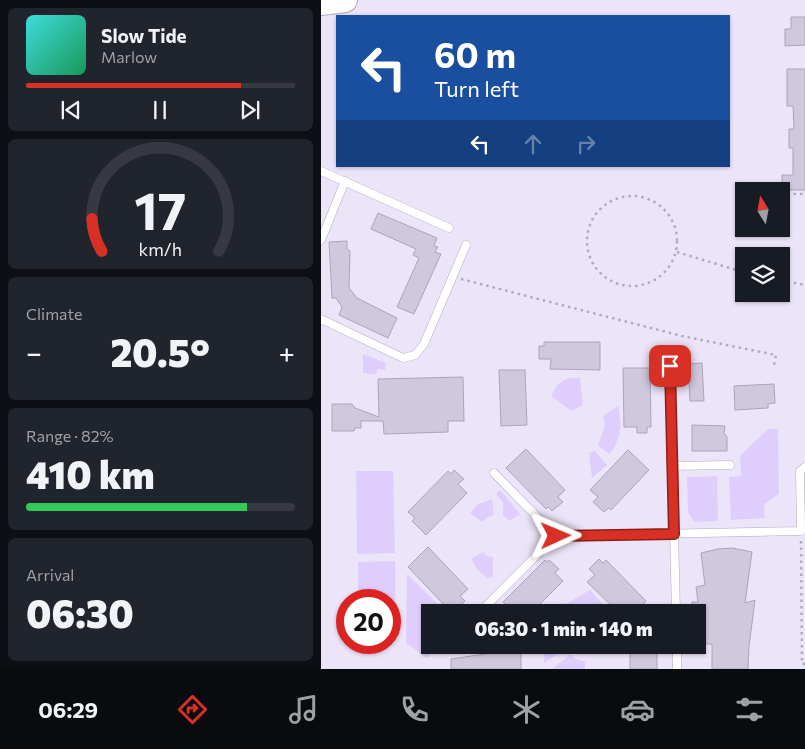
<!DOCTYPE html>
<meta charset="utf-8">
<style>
body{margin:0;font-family:Commissioner,sans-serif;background:#20242c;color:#f1f3f6;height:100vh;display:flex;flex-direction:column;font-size:19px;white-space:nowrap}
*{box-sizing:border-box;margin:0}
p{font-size:16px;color:#9ea1a6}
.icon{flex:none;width:28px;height:28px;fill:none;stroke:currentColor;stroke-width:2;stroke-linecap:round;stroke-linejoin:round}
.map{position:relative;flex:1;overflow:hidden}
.sheet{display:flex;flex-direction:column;gap:8px;padding:8px;background:#0d0f14;width:321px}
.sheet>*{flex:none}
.top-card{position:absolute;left:15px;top:15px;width:394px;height:152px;border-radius:0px;box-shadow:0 1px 4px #0004;background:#1a4fa0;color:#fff;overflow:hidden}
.needle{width:32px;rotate:349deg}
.buttons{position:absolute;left:414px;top:182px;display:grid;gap:10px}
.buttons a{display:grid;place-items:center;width:55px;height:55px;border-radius:0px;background:#171b24;box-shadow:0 1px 4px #0004;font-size:25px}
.speed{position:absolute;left:15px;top:589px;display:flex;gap:10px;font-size:25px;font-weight:700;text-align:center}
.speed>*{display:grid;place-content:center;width:65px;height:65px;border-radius:50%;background:#171b24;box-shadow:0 1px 4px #0004;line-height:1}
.speed .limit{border:8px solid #d22;background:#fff;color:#111}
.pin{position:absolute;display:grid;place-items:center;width:42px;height:42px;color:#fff;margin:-21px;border-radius:10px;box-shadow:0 2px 8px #0006}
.me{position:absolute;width:55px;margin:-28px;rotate:89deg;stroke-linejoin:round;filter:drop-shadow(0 0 4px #0008)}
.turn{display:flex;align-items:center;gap:18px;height:105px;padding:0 15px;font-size:22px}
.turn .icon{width:65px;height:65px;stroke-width:2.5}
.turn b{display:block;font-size:35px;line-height:42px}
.lanes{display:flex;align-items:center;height:48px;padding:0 15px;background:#0003;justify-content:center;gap:25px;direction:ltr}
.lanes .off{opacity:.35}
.big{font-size:38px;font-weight:800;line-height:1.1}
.sheet .widget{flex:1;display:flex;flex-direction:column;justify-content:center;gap:8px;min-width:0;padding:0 18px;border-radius:8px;background:#20242c}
.sheet .dial{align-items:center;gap:0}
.dial svg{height:130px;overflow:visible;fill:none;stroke:#363941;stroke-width:7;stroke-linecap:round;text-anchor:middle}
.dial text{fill:#f1f3f6;stroke:none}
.song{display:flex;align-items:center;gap:15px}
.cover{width:60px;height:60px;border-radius:8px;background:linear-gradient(135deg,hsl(180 70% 55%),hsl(150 70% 35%))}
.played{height:5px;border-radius:2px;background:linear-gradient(90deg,#d93025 80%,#363941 80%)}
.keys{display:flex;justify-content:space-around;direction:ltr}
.heat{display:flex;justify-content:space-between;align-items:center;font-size:28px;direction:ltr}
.charge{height:8px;border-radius:4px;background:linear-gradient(90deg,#34c759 82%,#363941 0)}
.trip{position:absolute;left:100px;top:604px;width:285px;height:50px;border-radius:0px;background:#171b24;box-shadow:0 1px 4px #0004;font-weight:800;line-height:50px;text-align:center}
.tabs{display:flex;height:80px;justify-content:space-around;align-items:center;background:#090b0e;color:#9ea1a6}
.tabs .icon{width:35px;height:35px}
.tabs .current{color:#d93025}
.tabs b{font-size:22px;color:#f1f3f6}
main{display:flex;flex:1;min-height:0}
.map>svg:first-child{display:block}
.green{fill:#dfcefd}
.building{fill:#d0c9dd;stroke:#aca5b8}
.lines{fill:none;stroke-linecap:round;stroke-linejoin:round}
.service-casing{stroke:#b0aabd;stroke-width:9}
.trunk-casing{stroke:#b0aabd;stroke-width:26}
.path{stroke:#b1abbb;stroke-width:2.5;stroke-dasharray:2.5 4;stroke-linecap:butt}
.service{stroke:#fff;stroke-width:8}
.trunk{stroke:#fff;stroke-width:24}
.route-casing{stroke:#8d1f18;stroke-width:12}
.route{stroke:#d93025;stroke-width:9}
</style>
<main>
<section class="sheet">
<div class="widget">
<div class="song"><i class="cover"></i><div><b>Slow Tide</b><p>Marlow</p></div></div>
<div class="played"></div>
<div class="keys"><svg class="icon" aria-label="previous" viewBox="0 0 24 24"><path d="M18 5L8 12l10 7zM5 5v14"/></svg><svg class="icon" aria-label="pause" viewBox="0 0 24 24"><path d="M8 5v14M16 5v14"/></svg><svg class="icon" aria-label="next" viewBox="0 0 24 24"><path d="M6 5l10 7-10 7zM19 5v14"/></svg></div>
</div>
<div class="widget dial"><svg viewBox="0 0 100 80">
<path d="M14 69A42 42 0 1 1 86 69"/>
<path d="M14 69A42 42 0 0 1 8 49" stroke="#d93025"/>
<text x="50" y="56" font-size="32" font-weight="700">17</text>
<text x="50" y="72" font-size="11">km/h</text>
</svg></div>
<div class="widget"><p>Climate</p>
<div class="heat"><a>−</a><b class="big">20.5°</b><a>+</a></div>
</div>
<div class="widget"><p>Range · 82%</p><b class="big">410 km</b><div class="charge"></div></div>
<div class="widget"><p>Arrival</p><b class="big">06:30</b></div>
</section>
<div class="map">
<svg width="484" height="669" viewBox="0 0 484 669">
<rect width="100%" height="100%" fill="#ece5f9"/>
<!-- green -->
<g class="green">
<polygon points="42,354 65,363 64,370 57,369 55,374 42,373"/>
<polygon points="247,378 259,378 262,405 250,411 230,396 236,385"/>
<path d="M 297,406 C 301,424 301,440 288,454 L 277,445 L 284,426 L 282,416 Z"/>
<polygon points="447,429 457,429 458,494 443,504 444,518 410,520 408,477 420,476 419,456"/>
<polygon points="274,451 286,465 271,478 268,453"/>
<polygon points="35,471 72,471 74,553 36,554"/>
<polygon points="396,476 397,521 373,522 367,512 366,477"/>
<polygon points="179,490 199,514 189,521 182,516 182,502 175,494"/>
<polygon points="171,499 173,515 167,517 161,522 149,513 156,505"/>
<polygon points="162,552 166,556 172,557 172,577 166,578 156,569 150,559"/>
<polygon points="74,561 75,641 69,641 69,600 37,600 37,562"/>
<polygon points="86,574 125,612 109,612 109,645 119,645 106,658 85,643"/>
<polygon points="269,590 285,608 281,612 248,612 243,605"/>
<polygon points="223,645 247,645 247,648 223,663"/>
<polygon points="250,654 253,658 264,662 264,669 231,669"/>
</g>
<!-- building -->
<g class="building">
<polygon points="470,17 484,17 484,45 464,46 464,29 470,29"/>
<polygon points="466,69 484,69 484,190 461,190 461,175 472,175 472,148 468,148 468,129 473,129 472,106 466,106"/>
<polygon points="57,213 116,238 113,246 117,247 114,252 120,254 93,314 76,307 98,258 92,255 95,249 50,229"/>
<polygon points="26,241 26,249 29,251 28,288 36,298 76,318 67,338 18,315 21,307 15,298 11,298 8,242"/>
<polygon points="223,342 279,342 279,370 229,369 230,359 218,359 218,346 223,346"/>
<polygon points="381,363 383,401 369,401 367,364"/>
<polygon points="302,368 329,368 330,427 326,427 326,433 316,433 316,427 303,427"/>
<polygon points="178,370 204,370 206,425 180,426"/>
<polygon points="142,377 143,421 127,421 127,432 63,434 62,421 40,421 40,428 34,428 33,431 11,431 11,404 31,404 34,408 58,417 57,379"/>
<polygon points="453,384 454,403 447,404 447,408 414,410 413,386"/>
<polygon points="371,425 404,426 403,433 406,437 406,451 371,451"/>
<polygon points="205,449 244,490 237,497 242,502 231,511 227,507 225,509 185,468"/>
<polygon points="307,450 328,470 290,510 288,508 283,512 272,502 277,497 269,490"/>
<polygon points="133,470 143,479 137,484 146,493 105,535 91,521 94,518 87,512 127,471 130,474"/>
<polygon points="107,547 147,589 139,596 144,601 134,610 128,604 125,607 87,567"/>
<polygon points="411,548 431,552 424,603 434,600 428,646 427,669 391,669 391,644 376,644 376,612 371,612 371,602 377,602 375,587 384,585 380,553 397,549"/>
<polygon points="278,559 282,563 285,560 325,601 314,612 297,612 266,582 274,575 268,569"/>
<polygon points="224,560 226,562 228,560 238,569 234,573 242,581 211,612 193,612 182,602"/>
<polygon points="177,645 189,645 189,648 200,648 200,669 130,669 130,659 171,653 171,646"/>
<rect x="309" y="645" width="27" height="24"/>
</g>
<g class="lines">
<!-- service casing -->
<g class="service-casing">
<g id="service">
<polyline points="0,171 128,228"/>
<polyline points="0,240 24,181"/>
<polyline points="0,319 82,358 94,355 103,344 145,245"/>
<polyline points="349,366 355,612"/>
<polyline points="351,466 409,465"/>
<polyline points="173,473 235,536 480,531 479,471 484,467"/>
<polyline points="159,612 235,536"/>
<polyline points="356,645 356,669"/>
</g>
</g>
<!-- trunk casing -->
<g class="trunk-casing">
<polyline id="trunk" points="0,3 24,0"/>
</g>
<!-- path -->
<g class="path">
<polyline points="466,194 484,194"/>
<circle cx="311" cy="241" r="45"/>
<polyline points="356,252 422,272"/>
<polyline points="140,279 361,336 455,355 453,365"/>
<polyline points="460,280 484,285"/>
<polyline points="480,541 481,664 484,664"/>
</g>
<!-- service -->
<use href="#service" class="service"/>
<!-- trunk -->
<use href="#trunk" class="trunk"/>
</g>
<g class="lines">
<!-- route casing -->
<g class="route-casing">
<polyline id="route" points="235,536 353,534 349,366"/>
</g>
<!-- route -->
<use href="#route" class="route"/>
</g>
</svg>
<div class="buttons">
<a><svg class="needle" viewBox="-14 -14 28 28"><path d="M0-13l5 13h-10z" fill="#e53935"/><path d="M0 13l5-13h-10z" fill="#9ea1a6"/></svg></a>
<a><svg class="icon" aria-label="layers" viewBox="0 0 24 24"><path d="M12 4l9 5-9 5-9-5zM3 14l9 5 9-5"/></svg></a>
</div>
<div class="speed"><div class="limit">20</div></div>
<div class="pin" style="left:349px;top:366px;background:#d93025"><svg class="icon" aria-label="arrive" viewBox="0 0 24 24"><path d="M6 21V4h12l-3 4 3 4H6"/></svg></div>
<svg class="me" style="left:235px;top:536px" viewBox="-20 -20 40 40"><path d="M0-17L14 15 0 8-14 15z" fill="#d93025" stroke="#fff" stroke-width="4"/></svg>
<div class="trip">06:30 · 1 min · 140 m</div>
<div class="top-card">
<div class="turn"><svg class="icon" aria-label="left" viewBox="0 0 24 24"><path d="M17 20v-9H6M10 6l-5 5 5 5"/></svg><div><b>60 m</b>Turn left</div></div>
<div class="lanes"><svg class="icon" aria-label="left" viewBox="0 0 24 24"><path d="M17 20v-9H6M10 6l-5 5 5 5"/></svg><svg class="icon off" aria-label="ahead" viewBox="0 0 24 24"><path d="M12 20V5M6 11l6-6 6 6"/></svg><svg class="icon off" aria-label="right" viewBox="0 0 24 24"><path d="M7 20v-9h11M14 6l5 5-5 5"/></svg></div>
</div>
</div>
</main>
<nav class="tabs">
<b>06:29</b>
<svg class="icon current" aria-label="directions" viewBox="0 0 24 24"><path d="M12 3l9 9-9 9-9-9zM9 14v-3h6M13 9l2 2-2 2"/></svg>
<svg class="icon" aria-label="music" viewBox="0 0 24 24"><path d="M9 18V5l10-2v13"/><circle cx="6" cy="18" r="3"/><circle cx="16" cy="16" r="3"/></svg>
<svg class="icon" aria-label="phone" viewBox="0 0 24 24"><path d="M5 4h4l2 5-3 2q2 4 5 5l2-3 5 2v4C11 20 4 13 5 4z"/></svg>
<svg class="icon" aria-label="climate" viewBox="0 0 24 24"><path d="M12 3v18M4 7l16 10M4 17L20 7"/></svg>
<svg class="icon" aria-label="car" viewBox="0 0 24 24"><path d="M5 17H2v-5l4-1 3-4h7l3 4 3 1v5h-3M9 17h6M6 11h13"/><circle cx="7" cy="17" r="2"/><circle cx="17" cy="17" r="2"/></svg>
<svg class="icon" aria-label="filters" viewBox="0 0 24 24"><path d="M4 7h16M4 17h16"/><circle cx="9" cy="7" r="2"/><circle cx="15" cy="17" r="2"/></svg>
</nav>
